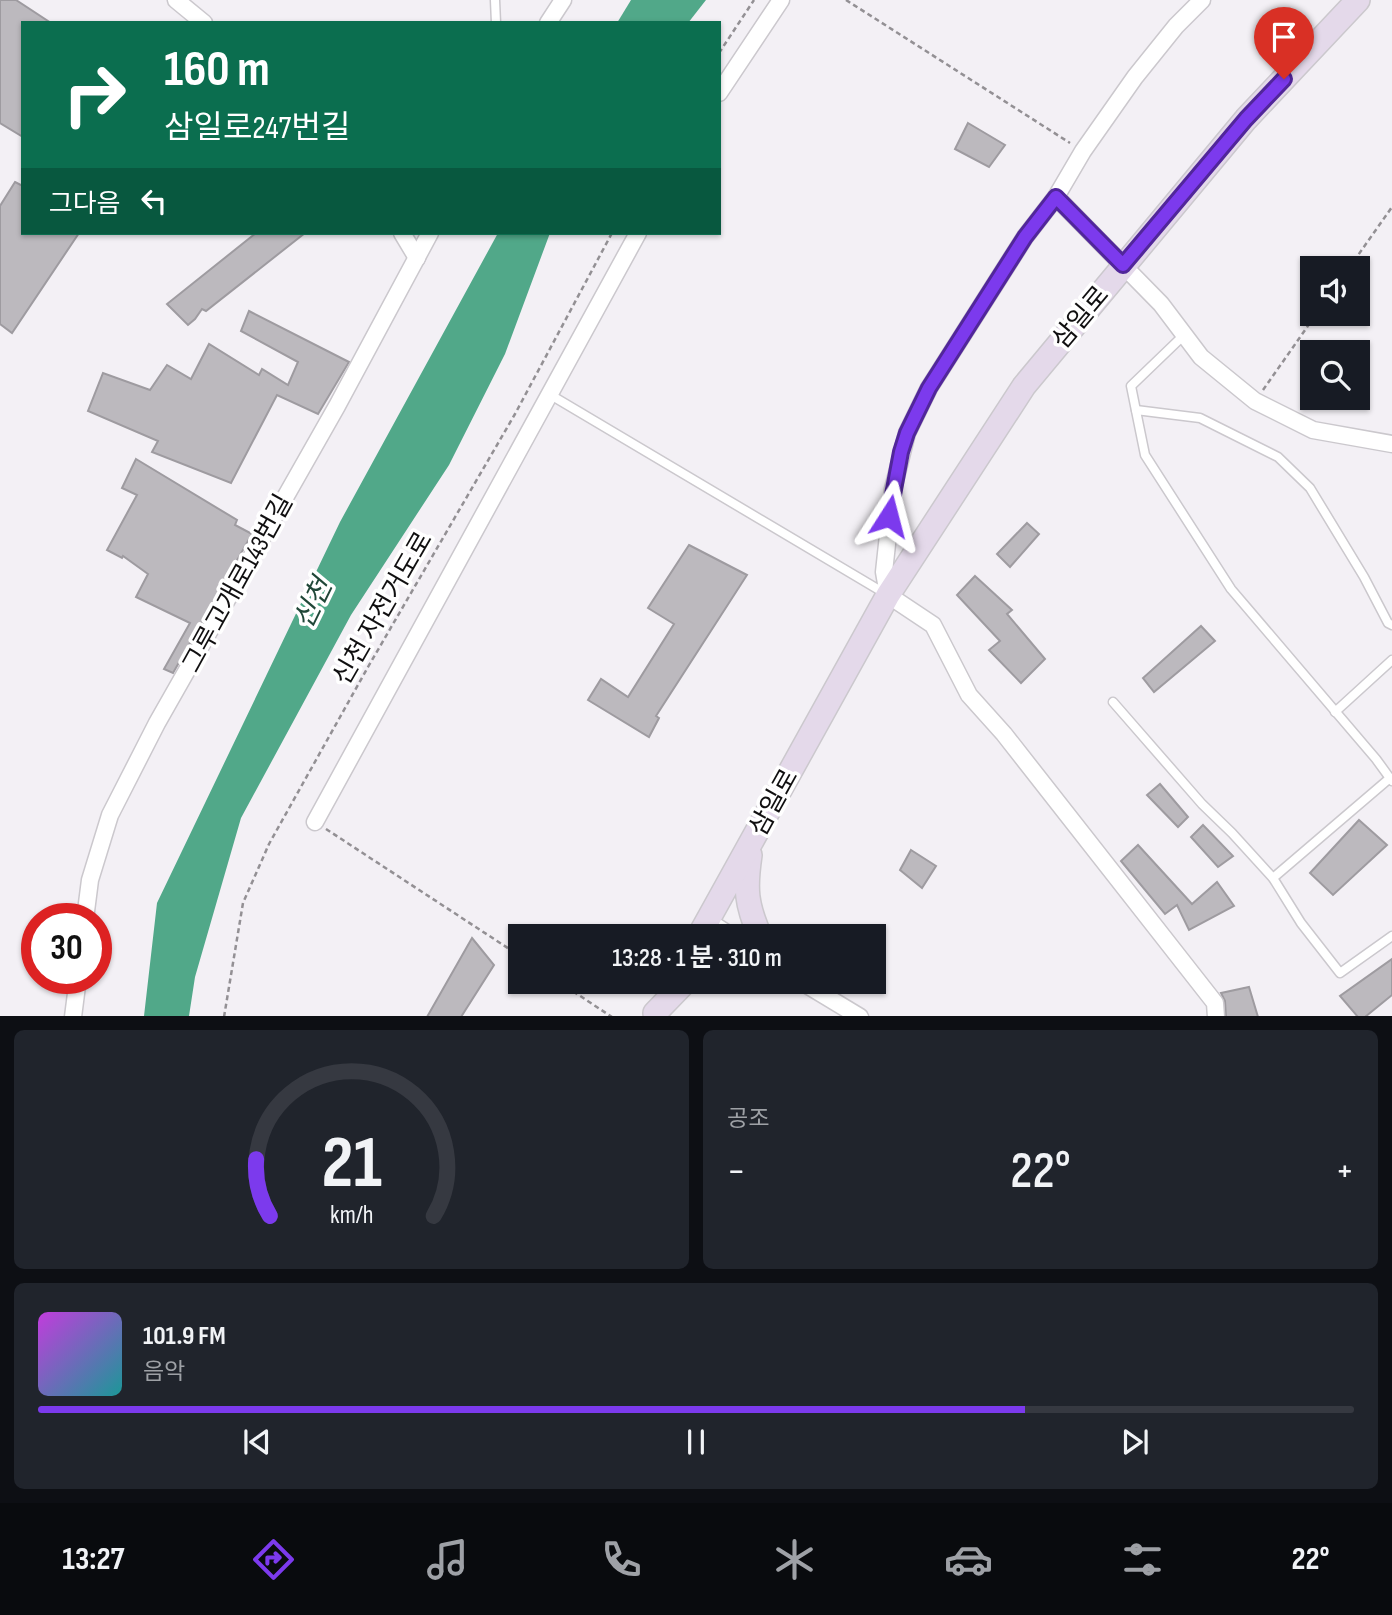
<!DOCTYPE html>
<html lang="ko">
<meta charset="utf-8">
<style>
body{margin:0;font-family:"Sofia Sans Condensed","Noto Sans KR",sans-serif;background:#20242c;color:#f1f3f6;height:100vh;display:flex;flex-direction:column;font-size:26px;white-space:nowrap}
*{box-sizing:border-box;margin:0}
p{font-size:23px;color:#9ea1a6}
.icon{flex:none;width:38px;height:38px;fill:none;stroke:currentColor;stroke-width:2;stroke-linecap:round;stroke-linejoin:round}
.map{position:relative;height:1016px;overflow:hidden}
.details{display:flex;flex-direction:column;gap:14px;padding:14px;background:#0d0f14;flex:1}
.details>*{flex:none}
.top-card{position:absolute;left:21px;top:21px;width:700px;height:214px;border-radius:0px;box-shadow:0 2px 5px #0004;background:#0b6e4f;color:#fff;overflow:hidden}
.buttons{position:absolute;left:1300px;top:256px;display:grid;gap:14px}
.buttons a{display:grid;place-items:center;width:70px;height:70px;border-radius:0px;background:#171b24;box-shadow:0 2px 5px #0004;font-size:35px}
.speed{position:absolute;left:21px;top:903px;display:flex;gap:14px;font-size:35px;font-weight:700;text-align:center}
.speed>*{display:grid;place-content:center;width:91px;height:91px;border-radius:50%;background:#171b24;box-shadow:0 2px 5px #0004;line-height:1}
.speed .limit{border:10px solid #d22;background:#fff;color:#111}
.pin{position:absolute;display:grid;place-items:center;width:60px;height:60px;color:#fff;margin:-72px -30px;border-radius:50% 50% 50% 0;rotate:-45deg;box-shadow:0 0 7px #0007}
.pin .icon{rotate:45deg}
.me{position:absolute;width:77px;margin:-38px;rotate:9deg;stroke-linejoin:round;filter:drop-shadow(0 0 5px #0008)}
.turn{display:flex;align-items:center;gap:24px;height:147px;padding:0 28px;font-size:32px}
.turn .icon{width:91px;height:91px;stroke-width:2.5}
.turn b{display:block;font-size:49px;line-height:60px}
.then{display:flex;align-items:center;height:66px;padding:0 28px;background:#0003;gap:14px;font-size:26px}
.big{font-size:52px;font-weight:600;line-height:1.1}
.details .card{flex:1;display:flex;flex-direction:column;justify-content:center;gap:10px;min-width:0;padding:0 24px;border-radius:10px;background:#20242c}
.details .dial{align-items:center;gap:0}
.dial svg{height:182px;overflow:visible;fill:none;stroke:#363941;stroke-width:7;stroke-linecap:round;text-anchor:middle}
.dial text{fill:#f1f3f6;stroke:none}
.song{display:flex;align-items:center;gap:21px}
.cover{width:84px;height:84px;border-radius:10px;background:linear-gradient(135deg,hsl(290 70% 55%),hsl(180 70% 35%))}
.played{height:7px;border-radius:4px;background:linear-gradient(90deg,#7c3aed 75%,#363941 75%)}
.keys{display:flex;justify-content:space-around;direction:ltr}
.heat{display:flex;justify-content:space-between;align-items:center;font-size:38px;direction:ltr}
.details .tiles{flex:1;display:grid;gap:14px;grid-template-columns:1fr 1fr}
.card:last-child{grid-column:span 2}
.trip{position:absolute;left:508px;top:924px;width:378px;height:70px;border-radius:0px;background:#171b24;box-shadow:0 2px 5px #0004;font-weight:600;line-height:70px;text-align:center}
.dock{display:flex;height:112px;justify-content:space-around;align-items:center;background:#090b0e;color:#9ea1a6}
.dock .icon{width:49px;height:49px}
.dock .on{color:#7c3aed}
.dock b{font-size:32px;color:#f1f3f6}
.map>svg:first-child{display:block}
.water{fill:#51a889}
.building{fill:#bcb9be;stroke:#9e9ba0;stroke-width:2}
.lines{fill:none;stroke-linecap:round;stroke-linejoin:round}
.lane-casing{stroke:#cbc8cd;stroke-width:11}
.street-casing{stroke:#cbc8cd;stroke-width:19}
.secondary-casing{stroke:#cbc8cd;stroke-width:26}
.path{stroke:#939094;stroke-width:2.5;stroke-dasharray:5 3.5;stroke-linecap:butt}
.lane{stroke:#fff;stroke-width:8}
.street{stroke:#fff;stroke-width:16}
.secondary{stroke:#e4d9ea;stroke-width:23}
.route-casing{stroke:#51269a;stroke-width:18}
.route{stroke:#7c3aed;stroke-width:12}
.labels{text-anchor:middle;stroke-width:7;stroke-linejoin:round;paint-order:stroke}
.street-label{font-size:26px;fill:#100f10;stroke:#fff}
.water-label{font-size:28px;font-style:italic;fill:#204738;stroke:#fff}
</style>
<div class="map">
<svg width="1392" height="1017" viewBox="0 0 1392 1017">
<rect width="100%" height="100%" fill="#f3f0f5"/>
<!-- water -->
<g class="water">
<polygon points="631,0 706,0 688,23 617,23"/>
<polygon points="498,233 550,233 505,354 449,465 351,615 241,818 195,977 189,1016 144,1016 157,903 340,522"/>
</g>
<!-- building -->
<g class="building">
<polygon points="0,0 16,0 51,23 23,23 23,137 0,123"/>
<polygon points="968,123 1005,145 989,167 955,149"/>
<polygon points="15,182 23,186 23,233 79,233 12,333 0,324 0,206"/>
<polygon points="256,233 305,233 206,311 202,309 195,319 188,325 167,304"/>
<polygon points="249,311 349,362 318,414 277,395 231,483 152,452 158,441 88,411 103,373 150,390 167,365 191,379 209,344 259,375 262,369 288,385 298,362 241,331"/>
<polygon points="136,459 237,520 235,525 252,534 173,673 164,669 190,623 136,597 148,574 123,556 122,558 107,550 137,495 122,488"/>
<polygon points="1027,523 1039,534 1010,567 997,554"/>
<polygon points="689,545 747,575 656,716 659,718 649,737 588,700 601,679 628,697 674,624 648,608"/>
<polygon points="975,576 1012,610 1007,614 1045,659 1021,683 989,650 1000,641 957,595"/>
<polygon points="1201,626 1215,641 1154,692 1143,678"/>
<polygon points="1160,784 1188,817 1178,827 1147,795"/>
<polygon points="1359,820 1387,845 1333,895 1310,873"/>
<polygon points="1203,825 1233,856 1218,867 1191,837"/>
<polygon points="1138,845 1192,904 1217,882 1234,906 1189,930 1177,905 1165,914 1121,861"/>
<polygon points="911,850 936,866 922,888 900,870"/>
<polygon points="472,938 494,965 461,1017 427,1017"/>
<polygon points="1392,959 1392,995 1365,1017 1358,1017 1340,996"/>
<polygon points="1249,987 1258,1017 1226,1017 1225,1001 1221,993"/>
</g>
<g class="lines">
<!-- lane casing -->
<g class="lane-casing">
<g id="lane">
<polyline points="495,0 496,23"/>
<polyline points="1184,335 1131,386 1145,455 1231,589 1376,759 1392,781"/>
<polyline points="549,394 886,594"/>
<polyline points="1136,410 1200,418 1278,457 1310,488 1364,577 1388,623 1392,625"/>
<polyline points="1113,702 1202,804 1232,833 1273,878 1301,923 1340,973 1392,936"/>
<polyline points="1335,712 1392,660"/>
<polyline points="1273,878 1390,778"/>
</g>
</g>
<!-- street casing -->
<g class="street-casing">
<g id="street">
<polyline points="176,0 204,23"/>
<polyline points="1202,0 1176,26 1135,77 1083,151 1056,197 1025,237 929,388 907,433 893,489 884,572 888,595 933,625 969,695 1004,734 1215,1003 1216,1017"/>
<polyline points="548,23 563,0"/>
<polyline points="719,93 781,0"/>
<polyline points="1056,197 1161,304 1201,357 1255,401 1313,430 1392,444"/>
<polyline points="402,233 417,258"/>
<polyline points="315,822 638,233"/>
<polyline points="85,919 90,880 110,815 157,723 337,406 430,233"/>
<polyline points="708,921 731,936"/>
<polyline points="802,982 860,1017"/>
<polyline points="73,1017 78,978"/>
</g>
</g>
<!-- secondary casing -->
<g class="secondary-casing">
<g id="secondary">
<path d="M 750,855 C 745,889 746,904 760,936"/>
<polyline points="699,936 888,595 1024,386 1246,119 1358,0"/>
<polyline points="655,1013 685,982"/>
</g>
</g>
<!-- path -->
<g class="path">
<polyline points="846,0 1070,143"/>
<polyline points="719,53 754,0"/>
<polyline points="1349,268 1392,207"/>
<polyline points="1263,390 1317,313"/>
<polyline points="326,829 520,956"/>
<polyline points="559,982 612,1017"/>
<polyline points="224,1017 243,903 269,844 368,667 515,414 612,233"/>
</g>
<!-- lane -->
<use href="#lane" class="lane"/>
<!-- street -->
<use href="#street" class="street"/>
<!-- secondary -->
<use href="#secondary" class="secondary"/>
</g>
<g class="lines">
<!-- route casing -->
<g class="route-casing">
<polyline id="route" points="889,516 901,452 907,433 929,388 1025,237 1056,197 1123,265 1246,119 1284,79"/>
</g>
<!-- route -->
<use href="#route" class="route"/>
</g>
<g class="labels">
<!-- street labels -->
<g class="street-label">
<text transform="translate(1080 317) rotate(-50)" y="9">삼일로</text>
<text transform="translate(237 583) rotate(-61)" y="9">그루고개로143번길</text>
<text transform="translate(382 608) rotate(-60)" y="9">신천 자전거도로</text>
<text transform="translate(773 802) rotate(-61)" y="9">삼일로</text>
</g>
<!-- water labels -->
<g class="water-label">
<text transform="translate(312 603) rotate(-64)" y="10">신천</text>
</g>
</g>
</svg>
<div class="buttons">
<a><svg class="icon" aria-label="sound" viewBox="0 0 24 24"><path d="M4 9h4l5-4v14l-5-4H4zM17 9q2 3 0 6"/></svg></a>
<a><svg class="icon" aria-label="search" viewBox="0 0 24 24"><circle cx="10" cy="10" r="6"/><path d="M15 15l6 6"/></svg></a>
</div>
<div class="speed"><div class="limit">30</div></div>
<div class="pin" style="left:1284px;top:79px;background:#d93025"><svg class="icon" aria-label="arrive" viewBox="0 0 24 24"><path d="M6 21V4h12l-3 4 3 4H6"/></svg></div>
<svg class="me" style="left:889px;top:516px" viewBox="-20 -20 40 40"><path d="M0-17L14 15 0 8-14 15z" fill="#7c3aed" stroke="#fff" stroke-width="4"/></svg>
<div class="trip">13:28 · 1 분 · 310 m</div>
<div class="top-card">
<div class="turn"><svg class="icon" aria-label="right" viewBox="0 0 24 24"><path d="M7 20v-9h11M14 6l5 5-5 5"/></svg><div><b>160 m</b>삼일로247번길</div></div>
<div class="then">그다음<svg class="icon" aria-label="left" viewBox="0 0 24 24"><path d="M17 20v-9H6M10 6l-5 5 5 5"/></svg></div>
</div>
</div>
<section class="details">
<div class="tiles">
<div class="card dial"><svg viewBox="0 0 100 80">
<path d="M14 69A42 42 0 1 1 86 69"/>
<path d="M14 69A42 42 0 0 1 8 44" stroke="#7c3aed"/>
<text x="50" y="56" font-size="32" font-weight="700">21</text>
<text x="50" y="72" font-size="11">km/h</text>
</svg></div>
<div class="card"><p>공조</p>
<div class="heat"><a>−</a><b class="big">22°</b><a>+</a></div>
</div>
<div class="card">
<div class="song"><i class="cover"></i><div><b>101.9 FM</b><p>음악</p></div></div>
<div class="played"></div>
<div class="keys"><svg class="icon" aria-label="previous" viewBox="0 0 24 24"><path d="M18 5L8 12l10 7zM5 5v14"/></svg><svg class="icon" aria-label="pause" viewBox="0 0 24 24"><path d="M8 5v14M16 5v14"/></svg><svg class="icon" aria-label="next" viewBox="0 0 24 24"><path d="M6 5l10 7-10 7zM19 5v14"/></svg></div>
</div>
</div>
</section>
<nav class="dock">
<b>13:27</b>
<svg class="icon on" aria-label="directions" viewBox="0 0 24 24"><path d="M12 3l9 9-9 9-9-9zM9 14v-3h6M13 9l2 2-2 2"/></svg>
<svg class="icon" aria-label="music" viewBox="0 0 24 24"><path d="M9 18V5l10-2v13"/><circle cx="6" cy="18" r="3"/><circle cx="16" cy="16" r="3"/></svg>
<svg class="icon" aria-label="phone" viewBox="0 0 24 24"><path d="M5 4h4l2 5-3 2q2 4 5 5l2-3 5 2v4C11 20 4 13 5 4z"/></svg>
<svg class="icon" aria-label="climate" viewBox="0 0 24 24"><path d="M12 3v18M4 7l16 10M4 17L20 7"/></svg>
<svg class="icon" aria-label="car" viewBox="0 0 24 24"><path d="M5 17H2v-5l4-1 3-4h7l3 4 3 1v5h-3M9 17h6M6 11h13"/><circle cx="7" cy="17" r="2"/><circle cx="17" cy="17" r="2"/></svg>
<svg class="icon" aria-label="filters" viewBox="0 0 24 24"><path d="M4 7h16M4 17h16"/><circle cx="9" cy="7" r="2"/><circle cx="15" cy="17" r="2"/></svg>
<b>22°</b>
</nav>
